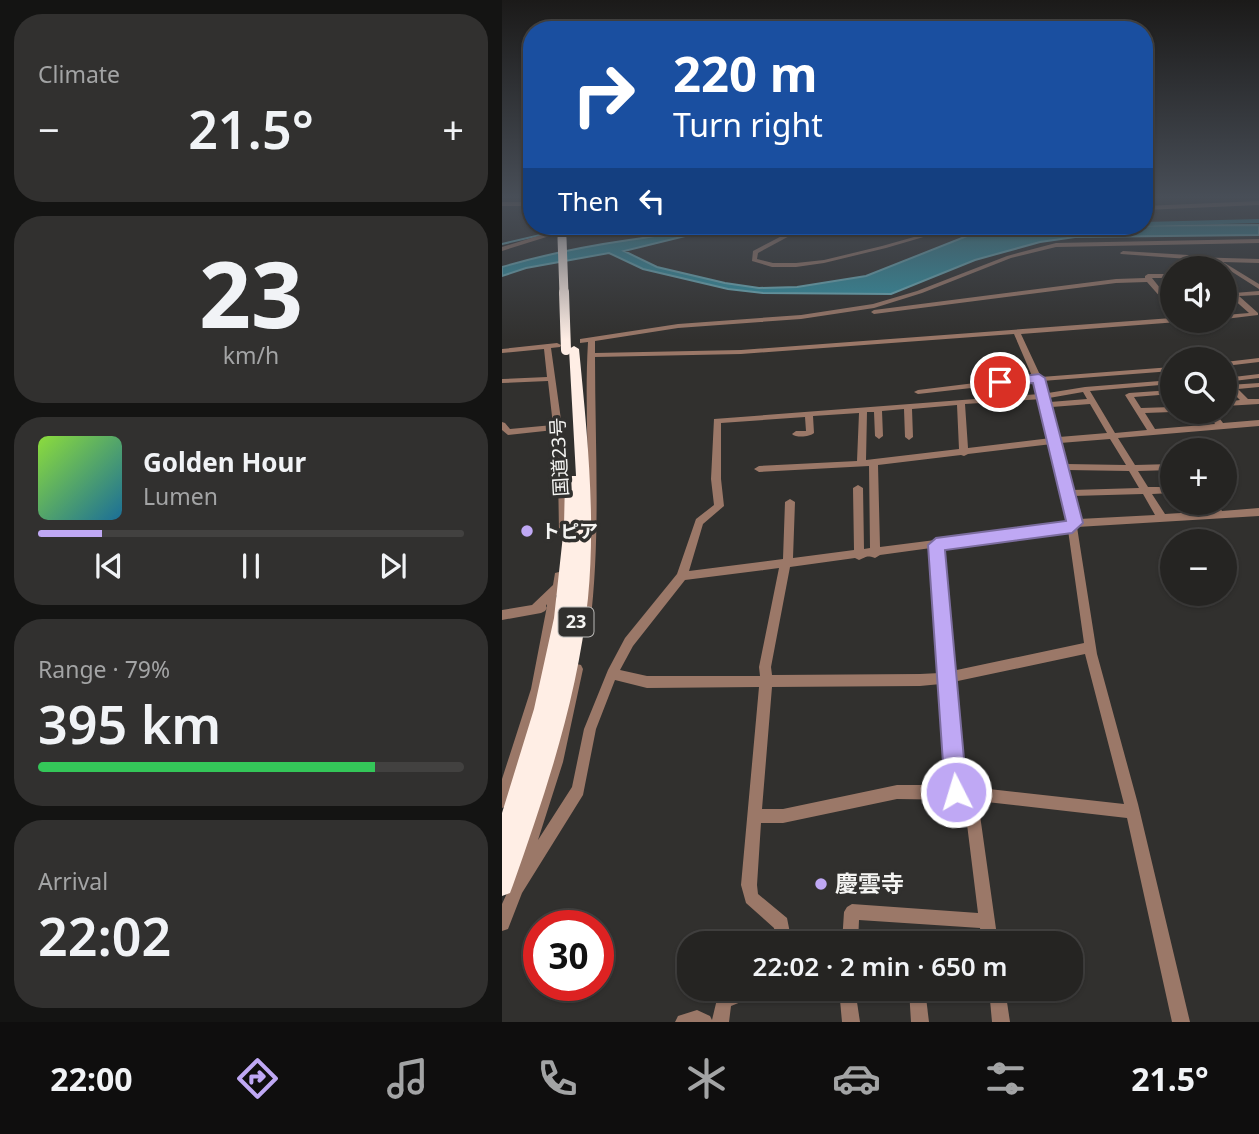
<!DOCTYPE html>
<meta charset="utf-8">
<style>
body{margin:0;font-family:"Noto Sans","Noto Sans JP",sans-serif;background:#31302f;color:#f1f3f6;height:100vh;display:flex;flex-direction:column;font-size:26px;white-space:nowrap}
*{box-sizing:border-box;margin:0}
p{font-size:23px;color:#a3a4a5}
.icon{flex:none;width:38px;height:38px;fill:none;stroke:currentColor;stroke-width:2;stroke-linecap:round;stroke-linejoin:round}
.map{position:relative;flex:1;overflow:hidden}
.panel{display:flex;flex-direction:column;gap:14px;padding:14px;background:#141413;width:502px}
.panel>*{flex:none}
.guide{position:absolute;left:21px;top:21px;width:630px;height:214px;border-radius:28px;box-shadow:0 2px 5px #0004,0 0 0 2px #424140;background:#1a4fa0;color:#fff;overflow:hidden}
.buttons{position:absolute;left:658px;top:256px;display:grid;gap:14px}
.buttons a{display:grid;place-items:center;width:77px;height:77px;border-radius:50%;background:#252422;box-shadow:0 2px 5px #0004,0 0 0 2px #424140;font-size:35px}
.speed{position:absolute;left:21px;top:910px;display:flex;gap:14px;font-size:35px;font-weight:700;text-align:center}
.speed>*{display:grid;place-content:center;width:91px;height:91px;border-radius:50%;background:#252422;box-shadow:0 2px 5px #0004,0 0 0 2px #424140;line-height:1}
.speed .limit{border:10px solid #d22;background:#fff;color:#111}
.pin{position:absolute;display:grid;place-items:center;width:60px;height:60px;color:#fff;margin:-30px;border:4px solid #fff;border-radius:50%;box-shadow:0 2px 7px #0007}
.me{position:absolute;width:77px;margin:-38px;rotate:355deg;stroke-linejoin:round;filter:drop-shadow(0 0 5px #0008)}
.turn{display:flex;align-items:center;gap:24px;height:147px;padding:0 35px;font-size:32px}
.turn .icon{width:91px;height:91px;stroke-width:2.5}
.turn b{display:block;font-size:49px;line-height:60px}
.then{display:flex;align-items:center;height:66px;padding:0 35px;background:#0003;gap:14px;font-size:26px}
.big{font-size:52px;font-weight:600;line-height:1.1}
.panel .tile{flex:1;display:flex;flex-direction:column;justify-content:center;gap:10px;min-width:0;padding:0 24px;border-radius:28px;background:#31302f}
.panel .dial{align-items:center;gap:0}
.dial b{font-size:91px;line-height:1}
.song{display:flex;align-items:center;gap:21px}
.cover{width:84px;height:84px;border-radius:10px;background:linear-gradient(135deg,hsl(90 70% 55%),hsl(200 70% 35%))}
.played{height:7px;border-radius:4px;background:linear-gradient(90deg,#bfa8f4 15%,#424140 15%)}
.keys{display:flex;justify-content:space-around;direction:ltr}
.heat{display:flex;justify-content:space-between;align-items:center;font-size:38px;direction:ltr}
.charge{height:10px;border-radius:5px;background:linear-gradient(90deg,#34c759 79%,#424140 0)}
.trip{position:absolute;left:175px;top:931px;width:406px;height:70px;border-radius:28px;background:#252422;box-shadow:0 2px 5px #0004,0 0 0 2px #424140;font-weight:600;line-height:70px;text-align:center}
.dock{display:flex;height:112px;justify-content:space-around;align-items:center;background:#0f0e0e;color:#a3a4a5}
.dock .icon{width:49px;height:49px}
.dock .current{color:#bfa8f4}
.dock b{font-size:32px;color:#f1f3f6}
main{display:flex;flex:1;min-height:0}
.map>svg:first-child{display:block}
.water{fill:#3491a2;stroke:#6eafba;stroke-width:2}
.lines{fill:none;stroke-linecap:round;stroke-linejoin:round}
.stream{stroke:#6eafba;stroke-width:2}
.river{fill:#3491a2;fill-rule:evenodd}
.minor-tunnel{stroke:#444442;stroke-width:6;stroke-dasharray:6 2.5;stroke-linecap:butt}
.minor{fill:#9b7868;fill-rule:evenodd}
.highway{fill:#ffeee5;fill-rule:evenodd}
.highway-bridge-far1{stroke:#ffeee5;stroke-width:9}
.highway-bridge{stroke:#ffeee5;stroke-width:10}
.route{fill:#bfa8f4;stroke:#7c6d9f;stroke-width:2}
.poi-dot{fill:#bfa8f4;stroke:#31302e;stroke-width:2.5}
.labels{text-anchor:middle;stroke-width:7;stroke-linejoin:round;paint-order:stroke}
.shield{fill:#31302e;stroke:#bab9b7;stroke-width:2}
.shield-label{font-size:18px;font-weight:bold;fill:#f4f4f2}
.street-label{font-size:19px;fill:#f4f4f2;stroke:#31302e}
.poi-label{font-size:19px;font-weight:bold;fill:#f4f4f2;stroke:#31302e;text-anchor:start}
.near-poi-label{font-size:23px;font-weight:bold;fill:#f4f4f2;stroke:#31302e;text-anchor:start}
</style>
<main>
<section class="panel">
<div class="tile"><p>Climate</p>
<div class="heat"><a>−</a><b class="big">21.5°</b><a>+</a></div>
</div>
<div class="tile dial"><b>23</b><p>km/h</p></div>
<div class="tile">
<div class="song"><i class="cover"></i><div><b>Golden Hour</b><p>Lumen</p></div></div>
<div class="played"></div>
<div class="keys"><svg class="icon" aria-label="previous" viewBox="0 0 24 24"><path d="M18 5L8 12l10 7zM5 5v14"/></svg><svg class="icon" aria-label="pause" viewBox="0 0 24 24"><path d="M8 5v14M16 5v14"/></svg><svg class="icon" aria-label="next" viewBox="0 0 24 24"><path d="M6 5l10 7-10 7zM19 5v14"/></svg></div>
</div>
<div class="tile"><p>Range · 79%</p><b class="big">395 km</b><div class="charge"></div></div>
<div class="tile"><p>Arrival</p><b class="big">22:02</b></div>
</section>
<div class="map">
<svg width="757" height="1022" viewBox="0 0 757 1022">
<rect width="100%" height="100%" fill="#31302e"/>
<!-- water -->
<path class="water" d="M 757,225 L 757,235 L 573,237 L 538,242 L 473,260 L 389,294 L 261,293 L 226,289 L 141,269 L 107,253 L 24,268 L 0,276 L 0,267 C 41,255 85,246 127,240 C 160,236 191,226 224,226 L 122,251 L 155,267 L 223,283 L 257,288 L 295,287 L 364,276 L 470,234 L 514,226 Z"/>
<g class="lines">
<!-- stream -->
<polyline class="stream" points="0,244 47,233 48,226"/>
<!-- river -->
<polygon class="river" points="757,219 757,223 642,226 641,226 642,222"/>
<!-- minor-tunnel -->
<polyline class="minor-tunnel" points="52,233 75,226"/>
<!-- minor -->
<g class="minor">
<polygon points="757,201 757,205 642,210 642,206"/>
<rect x="0" y="202" width="30" height="4"/>
<polygon points="72,226 79,226 76,228"/>
<polygon points="299,226 306,226 256,253 255,259 271,263 294,263 322,260 380,246 451,226 459,226 384,248 322,263 294,267 270,267 250,261 251,251"/>
<polygon points="52,231 54,232 54,234 0,251 0,247"/>
<path d="M 757,239 L 757,243 L 554,247 L 509,258 L 420,293 L 372,308 L 299,319 L 176,328 L 93,341 L 93,353 L 239,350 L 670,318 L 670,320 L 679,320 L 676,322 L 519,334 L 539,377 L 670,367 L 670,371 L 540,381 L 546,393 L 583,387 L 670,380 L 670,384 L 588,391 L 613,433 L 645,430 L 623,395 L 627,393 L 670,390 L 670,394 L 632,397 L 639,408 L 670,407 L 670,412 L 643,413 L 653,429 L 713,424 L 704,411 L 712,411 L 721,423 L 757,420 L 757,426 L 616,438 L 633,465 L 670,464 L 670,470 L 636,471 L 646,487 L 670,487 L 670,493 L 650,494 L 663,514 L 710,511 L 704,502 L 714,502 L 720,511 L 757,508 L 757,516 L 575,527 L 595,654 L 636,804 L 688,1022 L 670,1022 L 625,818 L 476,801 L 496,943 L 480,943 L 478,928 L 357,920 L 356,943 L 340,943 L 342,912 L 345,907 L 350,904 L 476,913 L 462,800 L 395,799 L 281,823 L 259,823 L 255,885 L 256,894 L 285,918 L 290,943 L 274,943 L 272,928 L 244,903 L 239,885 L 257,687 L 145,688 L 113,680 L 94,729 L 81,795 L 20,893 L 6,929 L 0,931 L 0,904 L 11,880 L 10,877 L 47,762 L 69,669 L 71,665 L 75,664 L 79,665 L 81,669 L 61,762 L 36,840 L 70,787 L 82,729 L 106,670 L 123,638 L 175,574 L 194,519 L 212,505 L 209,479 L 212,419 L 538,394 L 532,381 L 416,394 L 412,392 L 416,390 L 530,376 L 512,334 L 239,354 L 93,357 C 93,447 99,536 88,626 L 86,629 L 82,631 L 78,629 L 76,626 C 83,582 86,537 86,492 C 86,443 83,392 86,342 L 78,343 L 78,339 L 176,324 L 299,315 L 371,304 L 415,291 L 505,256 L 554,243 ZM 581,392 L 585,399 L 548,402 L 547,398 ZM 540,399 L 549,438 L 466,448 L 463,404 ZM 588,404 L 605,433 L 557,437 L 550,407 ZM 455,405 L 457,449 L 364,460 L 365,412 L 372,412 L 373,436 L 377,439 L 381,436 L 380,411 L 402,409 L 403,437 L 407,440 L 411,437 L 410,409 ZM 357,413 L 355,461 L 257,466 L 252,469 L 257,472 L 367,466 L 368,548 L 362,549 L 361,488 L 356,485 L 351,488 L 352,550 L 291,558 L 293,502 L 288,499 L 283,502 L 281,559 L 187,571 L 201,524 L 222,506 L 219,479 L 219,423 L 303,417 L 304,431 L 294,431 L 290,434 C 294,438 308,437 312,433 L 311,416 ZM 608,439 L 624,465 L 564,464 L 558,443 ZM 550,444 L 567,523 L 378,547 L 376,465 L 459,455 L 462,456 L 466,454 ZM 565,470 L 627,471 L 637,488 L 570,490 ZM 641,494 L 653,515 L 577,519 L 571,496 ZM 566,530 L 582,643 L 450,671 L 439,547 ZM 429,548 L 438,673 L 418,674 L 270,675 L 269,667 L 288,567 L 353,558 L 357,560 C 365,557 364,555 373,558 L 378,555 ZM 277,568 L 257,667 L 258,676 L 145,676 L 118,670 L 131,646 L 183,580 ZM 583,654 L 622,804 L 460,786 L 451,682 ZM 439,684 L 447,785 L 395,785 L 281,809 L 260,809 L 270,687 L 418,686 Z"/>
<polygon points="621,251 686,255 689,257 757,259 757,263 721,262 757,284 757,289 713,261 619,254 618,253"/>
<polygon points="646,274 670,274 670,278 650,278 670,303 670,309 668,308 645,282 614,283 372,314 369,312 372,310 614,279 643,278 643,276"/>
<polygon points="723,286 732,293 757,291 757,295 737,296 756,313 756,315 723,319 723,315 747,313 729,297 727,296 723,291"/>
<polygon points="55,343 59,345 58,347 49,348 66,470 67,533 66,536 58,536 57,533 56,470 52,430 6,435 0,430 0,422 3,423 8,429 51,425 46,381 0,383 0,379 45,377 42,349 0,353 0,349"/>
<polygon points="757,358 757,362 723,366 723,362"/>
<polygon points="757,374 757,378 723,382 723,378"/>
<polygon points="757,383 757,387 736,389 746,399 757,399 757,404 723,406 723,402 738,400 727,389 727,385"/>
<path d="M 57,572 L 61,573 C 65,582 60,590 54,596 L 57,606 L 41,689 L 7,801 L 5,806 L 0,808 L 0,779 L 29,689 L 45,606 L 45,604 L 44,606 L 45,608 L 43,611 L 39,613 L 0,620 L 0,610 L 30,605 L 51,585 L 53,573 Z"/>
<polygon points="231,989 258,989 256,995 229,1006 227,1022 173,1022 176,1016 195,1010 208,1016 210,1020 216,995"/>
<polygon points="337,989 353,989 358,1022 340,1022"/>
<polygon points="407,989 423,989 427,1022 409,1022"/>
<polygon points="487,989 503,989 508,1022 490,1022"/>
</g>
<!-- highway -->
<g class="highway">
<polygon points="57,226 65,226 63,240 56,238"/>
<path d="M 72,346 L 77,349 C 85,432 94,515 86,598 C 76,697 44,792 11,885 L 8,893 L 0,896 L 0,813 L 32,709 L 52,618 L 62,526 L 63,479 L 65,476 L 74,476 L 67,349 Z"/>
</g>
<!-- highway-bridge-far1 -->
<polyline class="highway-bridge-far1" points="60,238 62,294"/>
<!-- highway-bridge -->
<polyline class="highway-bridge" points="62,292 64,350"/>
</g>
<!-- sky -->
<linearGradient id="sky" x2="0" y2="1"><stop stop-color="#1b1a19"/><stop offset="0.58" stop-color="#484e57"/><stop offset="1" stop-color="#484e57" stop-opacity="0"/></linearGradient>
<rect width="757" height="340" fill="url(#sky)"/>
<!-- route -->
<polygon class="route" points="537,374 543,378 581,523 570,533 443,550 465,792 462,800 454,803 446,800 443,792 426,545 434,538 564,521 531,383 498,386 492,382 498,379"/>
<!-- markers -->
<g class="poi-dot">
<circle cx="25" cy="531" r="7"/>
<circle cx="319" cy="884" r="7"/>
</g>
<g class="labels">
<!-- shield labels -->
<rect class="shield" x="56.5" y="607.5" width="35" height="29" rx="5"/>
<g class="shield-label">
<text x="74" y="628">23</text>
</g>
<!-- street labels -->
<g class="street-label">
<text transform="translate(57 457) rotate(-93)" y="7">国道23号</text>
</g>
<!-- poi labels -->
<g class="poi-label">
<text x="39" y="538">トピア</text>
</g>
<!-- near-poi labels -->
<g class="near-poi-label">
<text x="333" y="892">慶雲寺</text>
</g>
</g>
</svg>
<div class="buttons">
<a><svg class="icon" aria-label="sound" viewBox="0 0 24 24"><path d="M4 9h4l5-4v14l-5-4H4zM17 9q2 3 0 6"/></svg></a>
<a><svg class="icon" aria-label="search" viewBox="0 0 24 24"><circle cx="10" cy="10" r="6"/><path d="M15 15l6 6"/></svg></a>
<a>+</a>
<a>−</a>
</div>
<div class="speed"><div class="limit">30</div></div>
<div class="pin" style="left:498px;top:382px;background:#d93025"><svg class="icon" aria-label="arrive" viewBox="0 0 24 24"><path d="M6 21V4h12l-3 4 3 4H6"/></svg></div>
<svg class="me" style="left:454px;top:792px" viewBox="-20 -20 40 40"><circle r="17" fill="#bfa8f4" stroke="#fff" stroke-width="3"/><path d="M0-11L8 9 0 5-8 9z" fill="#fff"/></svg>
<div class="trip">22:02 · 2 min · 650 m</div>
<div class="guide">
<div class="turn"><svg class="icon" aria-label="right" viewBox="0 0 24 24"><path d="M7 20v-9h11M14 6l5 5-5 5"/></svg><div><b>220 m</b>Turn right</div></div>
<div class="then">Then<svg class="icon" aria-label="left" viewBox="0 0 24 24"><path d="M17 20v-9H6M10 6l-5 5 5 5"/></svg></div>
</div>
</div>
</main>
<nav class="dock">
<b>22:00</b>
<svg class="icon current" aria-label="directions" viewBox="0 0 24 24"><path d="M12 3l9 9-9 9-9-9zM9 14v-3h6M13 9l2 2-2 2"/></svg>
<svg class="icon" aria-label="music" viewBox="0 0 24 24"><path d="M9 18V5l10-2v13"/><circle cx="6" cy="18" r="3"/><circle cx="16" cy="16" r="3"/></svg>
<svg class="icon" aria-label="phone" viewBox="0 0 24 24"><path d="M5 4h4l2 5-3 2q2 4 5 5l2-3 5 2v4C11 20 4 13 5 4z"/></svg>
<svg class="icon" aria-label="climate" viewBox="0 0 24 24"><path d="M12 3v18M4 7l16 10M4 17L20 7"/></svg>
<svg class="icon" aria-label="car" viewBox="0 0 24 24"><path d="M5 17H2v-5l4-1 3-4h7l3 4 3 1v5h-3M9 17h6M6 11h13"/><circle cx="7" cy="17" r="2"/><circle cx="17" cy="17" r="2"/></svg>
<svg class="icon" aria-label="filters" viewBox="0 0 24 24"><path d="M4 7h16M4 17h16"/><circle cx="9" cy="7" r="2"/><circle cx="15" cy="17" r="2"/></svg>
<b>21.5°</b>
</nav>
